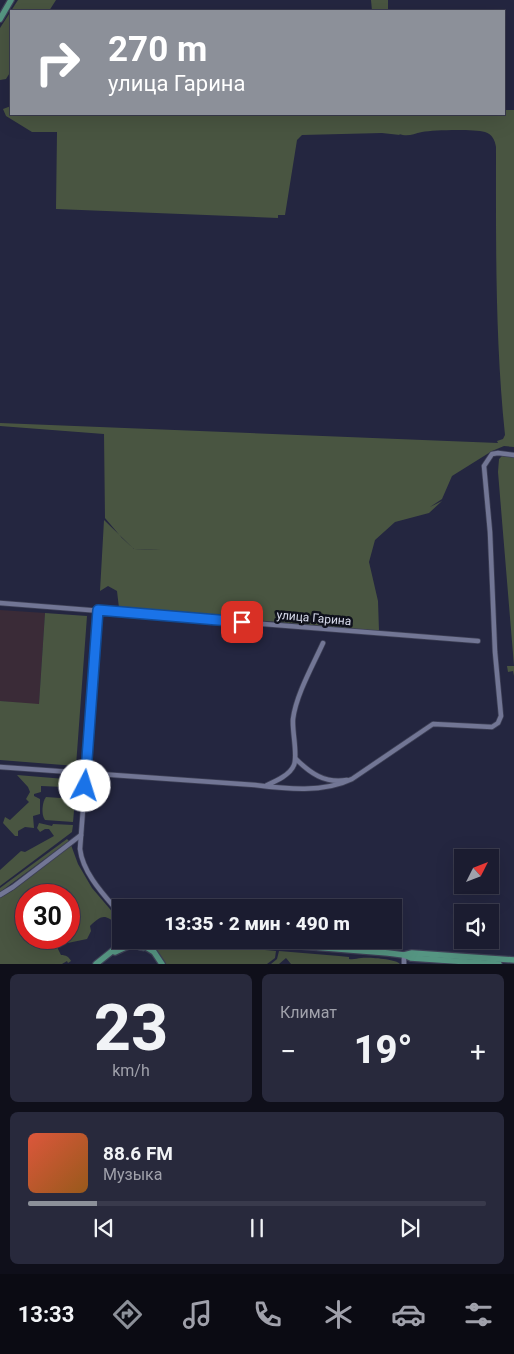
<!DOCTYPE html>
<html lang="ru">
<meta charset="utf-8">
<style>
body{margin:0;font-family:Roboto,sans-serif;background:#28293c;color:#f1f3f6;height:100vh;display:flex;flex-direction:column;font-size:19px;white-space:nowrap}
*{box-sizing:border-box;margin:0}
p{font-size:16px;color:#a0a1ab}
.icon{flex:none;width:28px;height:28px;fill:none;stroke:currentColor;stroke-width:2;stroke-linecap:round;stroke-linejoin:round}
.map{position:relative;height:964px;overflow:hidden}
.details{display:flex;flex-direction:column;gap:10px;padding:10px;background:#0f0f1a;flex:1}
.details>*{flex:none}
.top-card{position:absolute;left:10px;top:10px;width:495px;height:105px;border-radius:0px;box-shadow:0 5px 20px #0002,0 0 0 1px #393a4c;background:#8c9099;color:#fff;overflow:hidden}
.needle{width:32px;rotate:48deg}
.controls{position:absolute;left:454px;top:849px;display:grid;gap:10px}
.controls a{display:grid;place-items:center;width:45px;height:45px;border-radius:0px;background:#1b1c30;box-shadow:0 5px 20px #0002,0 0 0 1px #393a4c;font-size:25px}
.speed{position:absolute;left:15px;top:884px;display:flex;gap:10px;font-size:25px;font-weight:700;text-align:center}
.speed>*{display:grid;place-content:center;width:65px;height:65px;border-radius:50%;background:#1b1c30;box-shadow:0 5px 20px #0002,0 0 0 1px #393a4c;line-height:1}
.speed .limit{border:8px solid #d22;background:#fff;color:#111}
.pin{position:absolute;display:grid;place-items:center;width:42px;height:42px;color:#fff;margin:-21px;border-radius:10px;box-shadow:0 2px 8px #0006}
.me{position:absolute;width:55px;margin:-28px;rotate:5deg;stroke-linejoin:round;filter:drop-shadow(0 0 4px #0008)}
.turn{display:flex;align-items:center;gap:18px;height:105px;padding:0 15px;font-size:22px}
.turn .icon{width:65px;height:65px;stroke-width:2.5}
.turn b{display:block;font-size:35px;line-height:42px}
.big{font-size:38px;font-weight:800;line-height:1.1}
.details .widget{flex:1;display:flex;flex-direction:column;justify-content:center;gap:8px;min-width:0;padding:0 18px;border-radius:8px;background:#28293c}
.details .dial{align-items:center;gap:0}
.dial b{font-size:65px;line-height:1}
.song{display:flex;align-items:center;gap:15px}
.cover{width:60px;height:60px;border-radius:8px;background:linear-gradient(135deg,hsl(10 70% 55%),hsl(30 70% 35%))}
.played{height:5px;border-radius:2px;background:linear-gradient(90deg,#8c9099 15%,#393a4c 15%)}
.keys{display:flex;justify-content:space-around;direction:ltr}
.heat{display:flex;justify-content:space-between;align-items:center;font-size:28px;direction:ltr}
.details .tiles{flex:1;display:grid;gap:10px;grid-template-columns:1fr 1fr}
.widget:last-child{grid-column:span 2}
.trip{position:absolute;left:112px;top:899px;width:290px;height:50px;border-radius:0px;background:#1b1c30;box-shadow:0 5px 20px #0002,0 0 0 1px #393a4c;font-weight:800;line-height:50px;text-align:center}
.dock{display:flex;height:80px;justify-content:space-around;align-items:center;background:#0b0b13;color:#a0a1ab}
.dock .icon{width:35px;height:35px}
.dock .selected{color:#8c9099}
.dock b{font-size:22px;color:#f1f3f6}
.map>svg:first-child{display:block}
.education{fill:#3a2b37}
.green{fill:#495541;fill-rule:evenodd}
.lines{fill:none;stroke-linecap:round;stroke-linejoin:round}
.minor-casing{stroke:#3e4056;stroke-width:6}
.major-casing{stroke:#3e4056;stroke-width:8}
.minor{stroke:#727695;stroke-width:4.5}
.major{stroke:#559582;stroke-width:5.5}
.route-casing{stroke:#114b97;stroke-width:12}
.route{stroke:#1a73e8;stroke-width:9}
.labels{text-anchor:middle;stroke-width:5;stroke-linejoin:round;paint-order:stroke}
.street-label{font-size:12px;fill:#d8dbec;stroke:#0f111c}
</style>
<div class="map">
<svg width="514" height="964" viewBox="0 0 514 964">
<rect width="100%" height="100%" fill="#242640"/>
<!-- education -->
<polygon class="education" points="0,610 45,613 39,705 0,701"/>
<!-- green -->
<g class="green">
<polygon points="18,0 56,0 49,11 11,11 11,71 6,79 0,80 0,28"/>
<polygon points="371,0 388,0 388,11 372,11"/>
<path d="M 11,106 L 11,114 L 504,114 L 504,110 L 514,110 L 514,447 L 504,446 L 492,451 L 452,476 L 442,499 L 430,507 L 442,501 L 429,513 L 395,522 L 375,540 L 369,562 L 378,601 L 379,631 L 119,608 L 117,591 L 108,586 L 100,591 L 104,520 L 134,549 L 160,550 L 134,549 L 122,538 L 105,518 L 104,434 L 0,426 L 0,423 L 498,443 L 497,441 L 503,439 L 505,435 C 495,339 496,242 496,147 C 495,140 492,134 485,132 C 473,129 434,130 422,132 C 413,134 408,137 399,134 L 400,135 L 382,133 L 302,135 L 297,140 L 285,215 L 278,215 L 278,218 L 56,209 L 57,132 L 32,132 L 6,116 L 3,109 Z"/>
<polygon points="502,456 514,457 514,676 513,671 508,672 507,666 514,666 498,472 499,459"/>
<polygon points="45,613 87,616 76,766 0,760 0,701 39,704"/>
<polygon points="17,775 77,780 76,795 63,795 64,787 41,786 41,792 34,794 34,796 40,799 40,814 33,816 34,828 25,827 18,831 18,836 15,836 3,823 5,817 10,820 29,802 26,799 30,792 28,787"/>
<path d="M 46,797 L 75,799 L 73,822 L 45,820 C 41,815 42,802 46,797 Z"/>
<polygon points="39,823 52,826 53,824 73,825 72,832 0,886 0,870 21,851 25,852 54,836 49,829 45,829 40,832 37,828"/>
<polygon points="67,839 69,841 0,892 0,888"/>
<path d="M 71,845 L 78,864 L 92,888 L 121,922 L 117,924 C 104,914 102,915 90,926 L 91,931 L 87,939 L 58,945 L 58,949 L 61,955 C 66,955 69,957 71,961 L 68,963 L 67,961 L 62,964 L 0,964 L 0,898 L 12,891 ZM 26,895 L 69,895 L 69,938 L 26,938 Z"/>
<polygon points="162,940 276,951 275,958 267,964 166,964 156,949 158,943"/>
<path d="M 279,951 L 339,956 L 349,957 L 349,959 C 354,960 357,958 361,958 C 369,957 396,959 400,964 L 291,964 L 286,958 L 279,964 L 271,964 L 277,959 Z"/>
</g>
<g class="lines">
<!-- minor casing -->
<g class="minor-casing">
<g id="minor">
<polyline points="0,603 478,641"/>
<path d="M 98,610 L 80,849 C 83,874 105,896 121,915"/>
<path d="M 296,759 C 310,773 325,784 347,780"/>
<path d="M 0,767 L 255,785 C 287,789 323,793 352,779 L 433,724 L 492,727 L 498,723 L 501,716 L 495,652 L 490,532 L 484,466 L 492,454 L 498,453 L 514,455"/>
<path d="M 267,785 C 276,781 290,775 294,765 C 298,755 292,732 293,719 C 296,695 313,665 323,643"/>
<polyline points="0,895 13,887 81,835"/>
<polyline points="404,955 404,964"/>
</g>
</g>
<!-- major casing -->
<g class="major-casing">
<g id="major">
<polyline points="0,19 11,0"/>
<path d="M 132,940 C 138,950 149,950 155,940"/>
<polyline points="225,940 388,953 404,955 411,958 499,964"/>
<polyline points="146,947 154,952 162,964"/>
<polyline points="115,952 128,946 137,946"/>
<polyline points="404,955 412,953 514,960"/>
<polyline points="96,964 126,940"/>
</g>
</g>
<!-- minor -->
<use href="#minor" class="minor"/>
<!-- major -->
<use href="#major" class="major"/>
</g>
<g class="lines">
<!-- route casing -->
<g class="route-casing">
<polyline id="route" points="85,786 98,610 242,622"/>
</g>
<!-- route -->
<use href="#route" class="route"/>
</g>
<g class="labels">
<!-- street labels -->
<g class="street-label">
<text transform="translate(314 618) rotate(5)" y="4">улица Гарина</text>
</g>
</g>
</svg>
<div class="controls">
<a><svg class="needle" viewBox="-14 -14 28 28"><path d="M0-13l5 13h-10z" fill="#e53935"/><path d="M0 13l5-13h-10z" fill="#a0a1ab"/></svg></a>
<a><svg class="icon" aria-label="sound" viewBox="0 0 24 24"><path d="M4 9h4l5-4v14l-5-4H4zM17 9q2 3 0 6"/></svg></a>
</div>
<div class="speed"><div class="limit">30</div></div>
<div class="pin" style="left:242px;top:622px;background:#d93025"><svg class="icon" aria-label="arrive" viewBox="0 0 24 24"><path d="M6 21V4h12l-3 4 3 4H6"/></svg></div>
<svg class="me" style="left:85px;top:786px" viewBox="-20 -20 40 40"><circle r="19" fill="#fff"/><path d="M0-13L10 11 0 6-10 11z" fill="#1a73e8"/></svg>
<div class="trip">13:35 · 2 мин · 490 m</div>
<div class="top-card">
<div class="turn"><svg class="icon" aria-label="right" viewBox="0 0 24 24"><path d="M7 20v-9h11M14 6l5 5-5 5"/></svg><div><b>270 m</b>улица Гарина</div></div>
</div>
</div>
<section class="details">
<div class="tiles">
<div class="widget dial"><b>23</b><p>km/h</p></div>
<div class="widget"><p>Климат</p>
<div class="heat"><a>−</a><b class="big">19°</b><a>+</a></div>
</div>
<div class="widget">
<div class="song"><i class="cover"></i><div><b>88.6 FM</b><p>Музыка</p></div></div>
<div class="played"></div>
<div class="keys"><svg class="icon" aria-label="previous" viewBox="0 0 24 24"><path d="M18 5L8 12l10 7zM5 5v14"/></svg><svg class="icon" aria-label="pause" viewBox="0 0 24 24"><path d="M8 5v14M16 5v14"/></svg><svg class="icon" aria-label="next" viewBox="0 0 24 24"><path d="M6 5l10 7-10 7zM19 5v14"/></svg></div>
</div>
</div>
</section>
<nav class="dock">
<b>13:33</b>
<svg class="icon selected" aria-label="directions" viewBox="0 0 24 24"><path d="M12 3l9 9-9 9-9-9zM9 14v-3h6M13 9l2 2-2 2"/></svg>
<svg class="icon" aria-label="music" viewBox="0 0 24 24"><path d="M9 18V5l10-2v13"/><circle cx="6" cy="18" r="3"/><circle cx="16" cy="16" r="3"/></svg>
<svg class="icon" aria-label="phone" viewBox="0 0 24 24"><path d="M5 4h4l2 5-3 2q2 4 5 5l2-3 5 2v4C11 20 4 13 5 4z"/></svg>
<svg class="icon" aria-label="climate" viewBox="0 0 24 24"><path d="M12 3v18M4 7l16 10M4 17L20 7"/></svg>
<svg class="icon" aria-label="car" viewBox="0 0 24 24"><path d="M5 17H2v-5l4-1 3-4h7l3 4 3 1v5h-3M9 17h6M6 11h13"/><circle cx="7" cy="17" r="2"/><circle cx="17" cy="17" r="2"/></svg>
<svg class="icon" aria-label="filters" viewBox="0 0 24 24"><path d="M4 7h16M4 17h16"/><circle cx="9" cy="7" r="2"/><circle cx="15" cy="17" r="2"/></svg>
</nav>
